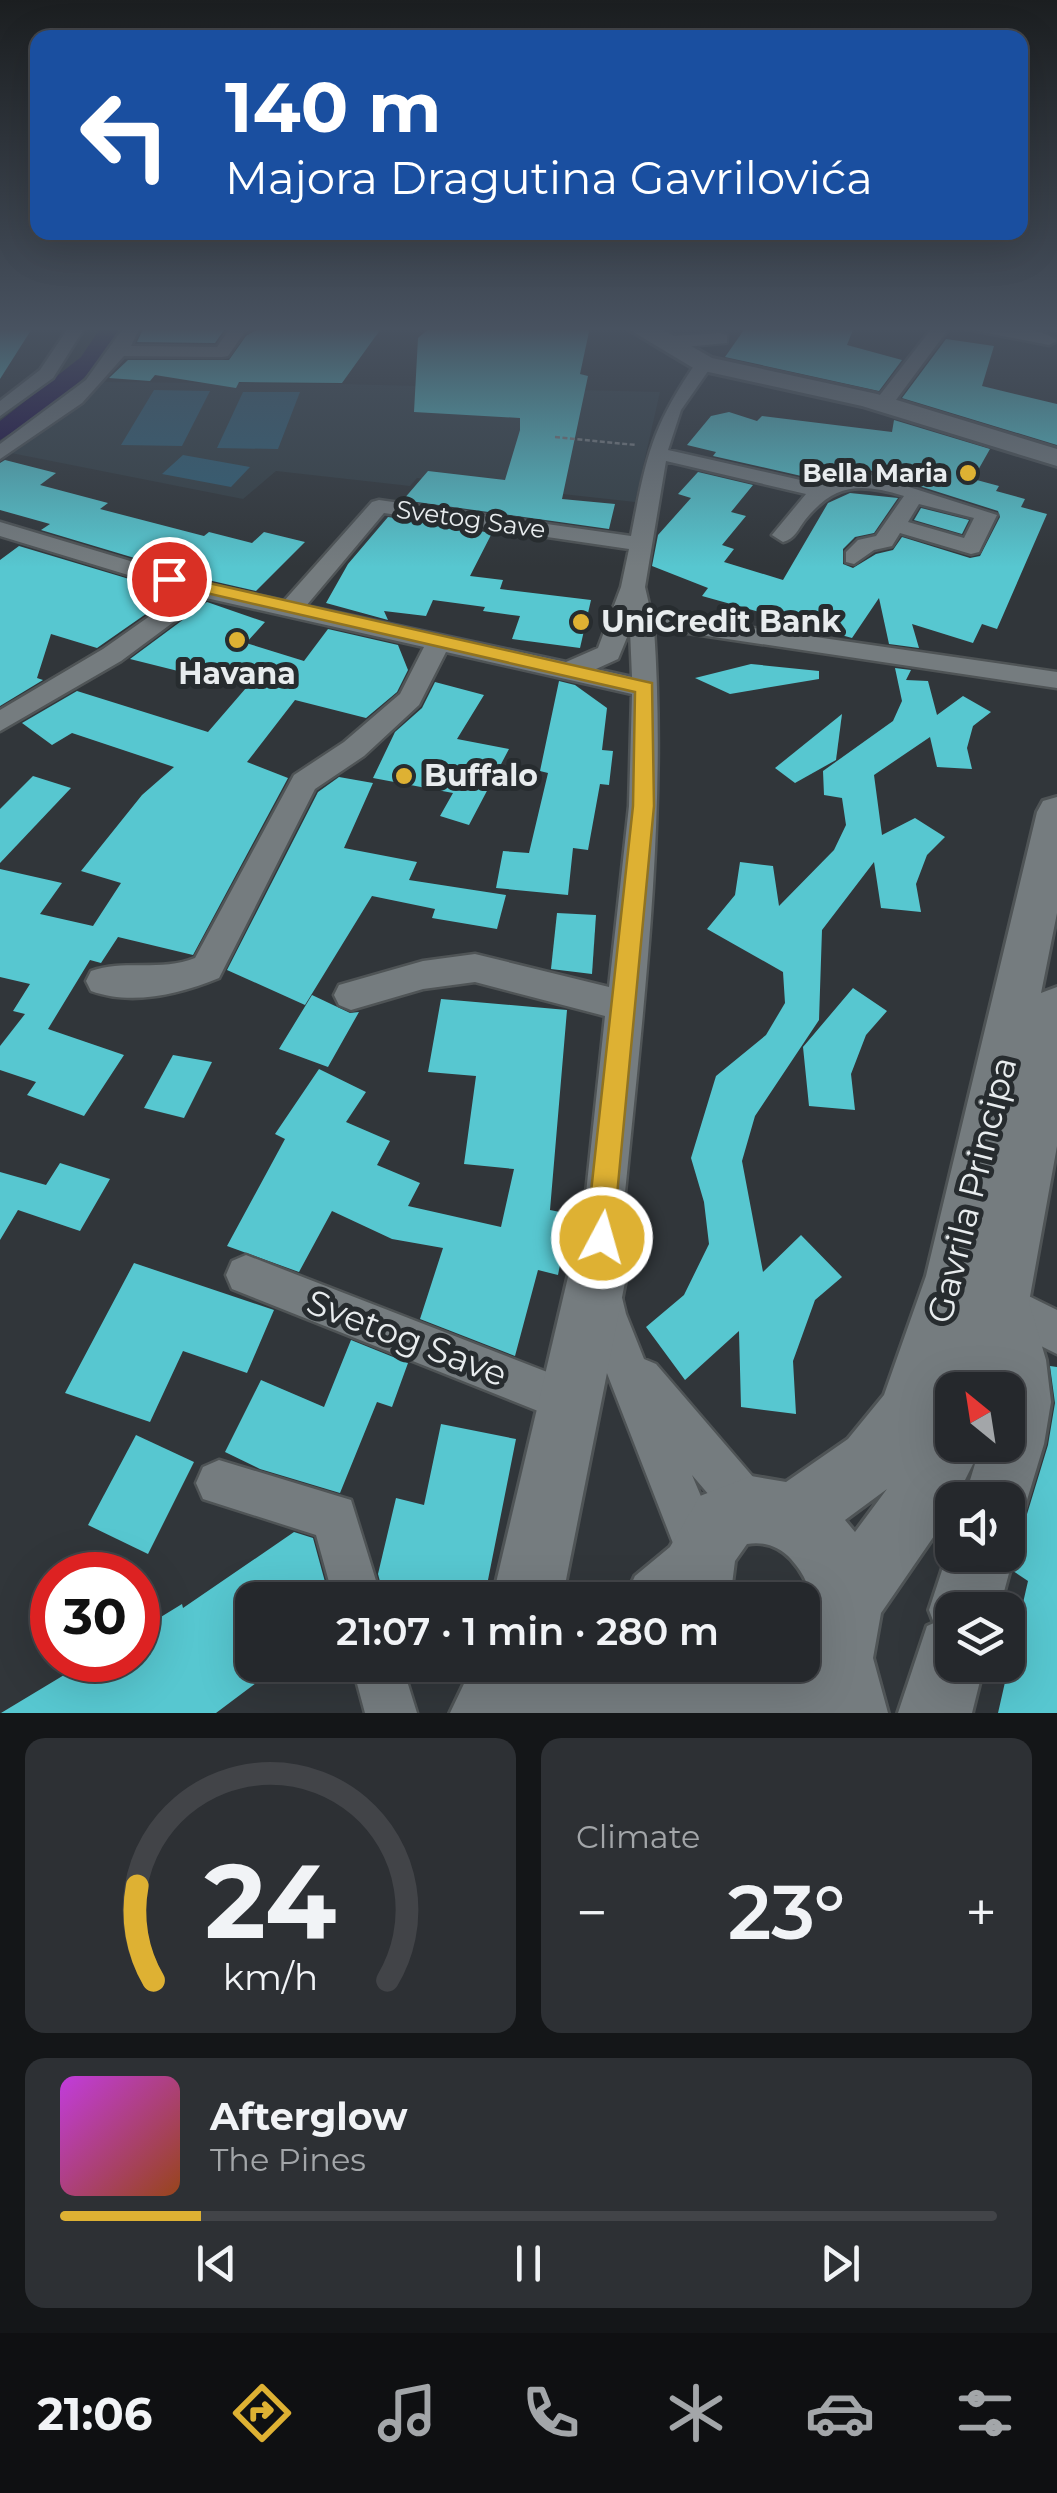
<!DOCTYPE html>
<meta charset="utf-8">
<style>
body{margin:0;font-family:Montserrat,sans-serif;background:#2d3034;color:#f1f3f6;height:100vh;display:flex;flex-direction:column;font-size:38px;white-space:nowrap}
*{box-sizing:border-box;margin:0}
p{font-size:32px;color:#a3a6a9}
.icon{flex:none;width:55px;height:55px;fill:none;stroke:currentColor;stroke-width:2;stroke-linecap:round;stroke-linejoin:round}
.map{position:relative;height:1713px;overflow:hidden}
.details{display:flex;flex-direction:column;gap:25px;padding:25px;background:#141618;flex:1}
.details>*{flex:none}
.banner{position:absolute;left:30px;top:30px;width:998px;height:210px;border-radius:20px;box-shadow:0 10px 40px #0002,0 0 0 2px #424448;background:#1a4fa0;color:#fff;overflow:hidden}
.needle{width:65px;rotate:330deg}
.fabs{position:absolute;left:935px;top:1372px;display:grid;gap:20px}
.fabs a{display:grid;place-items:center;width:90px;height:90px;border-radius:20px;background:#25282c;box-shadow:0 10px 40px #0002,0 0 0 2px #424448;font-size:50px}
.speed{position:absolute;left:30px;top:1552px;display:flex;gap:20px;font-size:50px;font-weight:700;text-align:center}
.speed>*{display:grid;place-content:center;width:130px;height:130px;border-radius:50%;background:#25282c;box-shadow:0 10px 40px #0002,0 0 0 2px #424448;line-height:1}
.speed .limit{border:15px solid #d22;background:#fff;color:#111}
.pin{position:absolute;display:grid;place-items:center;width:85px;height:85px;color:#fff;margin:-42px;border:5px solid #fff;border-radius:50%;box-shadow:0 2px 10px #0007}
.me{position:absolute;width:110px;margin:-55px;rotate:6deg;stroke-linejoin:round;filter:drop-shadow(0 0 8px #0008)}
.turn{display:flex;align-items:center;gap:35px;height:210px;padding:0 30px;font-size:45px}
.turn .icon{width:130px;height:130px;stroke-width:2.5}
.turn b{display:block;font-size:70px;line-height:85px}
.big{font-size:75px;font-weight:600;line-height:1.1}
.details .widget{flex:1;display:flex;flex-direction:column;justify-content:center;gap:15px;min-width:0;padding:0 35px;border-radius:20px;background:#2d3034}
.details .dial{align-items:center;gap:0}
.dial svg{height:260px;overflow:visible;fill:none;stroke:#424448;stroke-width:7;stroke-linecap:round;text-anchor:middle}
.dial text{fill:#f1f3f6;stroke:none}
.song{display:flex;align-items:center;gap:30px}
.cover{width:120px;height:120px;border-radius:15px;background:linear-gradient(135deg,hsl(290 70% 55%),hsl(20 70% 35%))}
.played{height:10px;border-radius:5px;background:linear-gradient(90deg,#deb133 15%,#424448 15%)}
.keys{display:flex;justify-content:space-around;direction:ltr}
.heat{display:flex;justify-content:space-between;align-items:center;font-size:55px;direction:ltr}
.details .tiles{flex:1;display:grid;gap:25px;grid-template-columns:1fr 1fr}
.widget:last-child{grid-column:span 2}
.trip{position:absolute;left:235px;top:1582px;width:585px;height:100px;border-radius:20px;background:#25282c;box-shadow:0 10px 40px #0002,0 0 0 2px #424448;font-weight:600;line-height:100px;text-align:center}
.tabs{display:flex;height:160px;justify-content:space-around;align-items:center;background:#0f1012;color:#a3a6a9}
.tabs .icon{width:70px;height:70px}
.tabs .current{color:#deb133}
.tabs b{font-size:45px;color:#f1f3f6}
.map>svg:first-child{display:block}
.built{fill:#364147}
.green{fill:#326178}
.water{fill:#1c0a45}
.building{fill:#57c7d0}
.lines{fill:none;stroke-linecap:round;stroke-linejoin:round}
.minor-casing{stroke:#4f5456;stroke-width:5}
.tertiary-casing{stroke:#4f5456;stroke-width:4}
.secondary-casing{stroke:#4f5456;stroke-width:6}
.path{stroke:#7f8386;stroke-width:2.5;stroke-dasharray:5 2.5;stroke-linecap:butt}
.minor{fill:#757c7f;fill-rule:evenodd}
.tertiary{fill:#757c7f;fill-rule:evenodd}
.secondary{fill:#757c7f;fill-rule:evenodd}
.route{fill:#deb133;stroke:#907321;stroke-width:2.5}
.poi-dot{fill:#deb133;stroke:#272c2f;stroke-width:4}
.labels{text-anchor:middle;stroke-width:10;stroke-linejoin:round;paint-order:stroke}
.far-poi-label{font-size:25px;font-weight:bold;fill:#e8ecee;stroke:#272c2f;text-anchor:end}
.far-street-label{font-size:25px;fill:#e8ecee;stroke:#272c2f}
.poi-label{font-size:30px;font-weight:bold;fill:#e8ecee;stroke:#272c2f;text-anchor:start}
.near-street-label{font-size:35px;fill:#e8ecee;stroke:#272c2f}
</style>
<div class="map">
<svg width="1057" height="1713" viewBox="0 0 1057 1713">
<rect width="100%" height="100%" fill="#31363a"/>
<!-- built -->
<polygon class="built" points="103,382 342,384 660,392 635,502 417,478 410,486 276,471 243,499 11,453"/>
<!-- green -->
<g class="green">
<polygon points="154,390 210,391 182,446 121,445"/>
<polygon points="243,392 300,392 278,449 217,448"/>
<polygon points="183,455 250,467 231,487 162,474"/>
</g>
<!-- water -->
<path class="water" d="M 101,327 L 121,327 C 100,375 43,413 0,440 L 0,421 L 81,357 Z"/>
<!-- building -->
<g class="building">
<polygon points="0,327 33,327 0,379"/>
<polygon points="144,327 226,327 215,343 137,342"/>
<polygon points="261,327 380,330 342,383 239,382 236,388 155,375 150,381 109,378 128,360 229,360 246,336"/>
<polygon points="431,327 590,327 580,374 588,376 562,499 615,504 609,529 403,500 428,471 505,480 520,430 520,418 414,412 418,338"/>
<polygon points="746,327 854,327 847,345 902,360 879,391 725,357"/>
<polygon points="946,339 994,346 982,386 1057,404 1057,445 902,398"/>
<polygon points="729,412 757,421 762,416 892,432 894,420 990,449 973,479 999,486 996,491 1025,499 1021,507 1047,514 997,629 982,624 973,643 912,624 919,648 889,644 879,598 852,638 702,596 708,588 652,566 658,535 691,498 678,494 698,472 753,485 731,512 746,516 722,545 734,549 724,562 783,580 828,503 850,493 898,498 874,533 855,537 843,549 843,564 853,568 876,554 893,550 902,537 970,558 980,556 1000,517 998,511 869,470 837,472 819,480 713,456 716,452 687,445 711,416"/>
<polygon points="5,460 56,473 40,485 108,503 100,509 204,536 209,532 252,543 264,532 305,542 256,591 208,580 41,530 50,524 0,510 0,463"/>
<polygon points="921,508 969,520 962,534 914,520"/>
<polygon points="388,517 492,533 470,576 503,580 500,589 591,600 580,648 512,639 520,616 483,611 485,607 433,600 426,616 384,611 388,620 326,603 348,564"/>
<polygon points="19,546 176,593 97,648 51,634 37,678 43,680 0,706 0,560"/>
<polygon points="207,602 265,622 246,643 304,661 328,629 398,645 408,670 397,692 366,718 295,700 247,762 288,778 193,955 118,937 101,963 90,960 48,1029 124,1055 84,1116 27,1095 36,1082 0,1070 0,1046 25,1014 13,1011 30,984 0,977 0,869 62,883 40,914 93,926 121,883 81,871 142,795 174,767 72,733 52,745 22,723 77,691 208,732 246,688 130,659"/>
<polygon points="751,664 819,671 819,679 730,694 695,678"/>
<polygon points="895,668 911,670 906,680 928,681 937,715 963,696 991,712 973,726 967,748 972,769 937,767 930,737 874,775 882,835 915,818 945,837 927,855 916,884 921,912 881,908 874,862 822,930 819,1020 755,1116 742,1161 763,1272 801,1235 842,1277 815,1300 793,1361 796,1414 741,1407 739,1331 685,1380 646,1327 684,1295 709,1244 704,1202 691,1158 716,1076 766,1035 785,1003 783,972 707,929 735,895 740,862 773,866 779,906 834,850 846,825 842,798 824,795 823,771 893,721 902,701"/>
<polygon points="559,681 575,685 607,708 602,750 613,751 609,785 600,784 588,850 573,848 568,895 496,888 503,851 529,853 548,773 540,771"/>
<polygon points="435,682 484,695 457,739 509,749 469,825 440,816 453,793 373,778 395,732 422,708"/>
<polygon points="842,714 836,760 795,783 775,768"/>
<polygon points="33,776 71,788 0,863 0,809"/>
<polygon points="339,777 373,783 344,848 417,862 409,880 506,895 497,929 432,918 435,909 372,896 305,1005 227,970 318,792"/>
<polygon points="557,913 596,915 592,974 551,969"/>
<polygon points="853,988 887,1011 866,1035 851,1074 855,1110 809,1106 803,1047"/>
<polygon points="312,995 350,1013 359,1012 328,1067 279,1049"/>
<polygon points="441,999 567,1010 550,1210 570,1214 558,1275 538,1270 515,1356 420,1319 443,1248 392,1239 332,1211 299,1272 227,1246 285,1139 275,1134 319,1069 366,1092 346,1122 390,1141 377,1165 420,1183 408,1206 501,1227 514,1169 464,1164 476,1076 428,1072"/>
<polygon points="173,1055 212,1062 184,1118 144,1108"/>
<polygon points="60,1163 110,1179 80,1231 18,1210 0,1240 0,1172 46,1185"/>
<polygon points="134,1263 274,1310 247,1373 183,1351 150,1422 65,1393"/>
<polygon points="351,1340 408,1363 392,1407 377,1402 340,1493 260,1469 225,1452 261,1380 324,1407"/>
<polygon points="1050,1366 1057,1367 1057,1713 998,1713 1028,1581 1013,1571 1017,1554 1008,1532 1024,1524 1048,1445 1055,1403"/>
<polygon points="441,1424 516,1439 484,1600 385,1600 378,1574 396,1498 424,1505"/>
<polygon points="136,1435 194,1462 148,1554 88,1525"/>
<polygon points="294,1532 313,1538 330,1600 252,1600 252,1665 280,1665 216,1713 1,1713 89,1660 138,1660 138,1631 182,1604 183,1608"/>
</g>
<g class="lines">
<!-- minor casing -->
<g class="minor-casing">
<g id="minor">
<polygon points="69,327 85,327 53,378 0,416 0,401 40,370"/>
<polygon points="124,327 140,327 131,346 217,347 231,327 258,327 244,333 228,356 222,357 124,356 82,403 0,459 0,444 86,380"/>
<polygon points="933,327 950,327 890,408 876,408 876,400"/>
<path d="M 957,327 C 984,327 1037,323 1057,341 L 1049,345 Z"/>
<path d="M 704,359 L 713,364 L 681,410 L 668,450 L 818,484 L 837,476 L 868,474 L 997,515 L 979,552 L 971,554 L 900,533 L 892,546 L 874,550 L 854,564 L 846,562 L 846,552 L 858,540 L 876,536 L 904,496 C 860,483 835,483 805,520 C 798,529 795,539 783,542 L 772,535 L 806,494 L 666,461 L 645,587 L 651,613 L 1057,672 L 1057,688 L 654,628 C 669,845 636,1061 617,1277 L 626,1314 L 644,1359 L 656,1364 L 765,1491 L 772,1507 L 765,1523 L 749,1530 L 733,1523 L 692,1475 L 724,1551 L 717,1568 L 700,1575 L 683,1568 L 676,1551 L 584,1314 L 577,1277 L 605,1016 L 475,982 L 423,989 L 351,1010 L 339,1005 L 334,995 L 339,985 L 423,961 L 475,954 L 609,987 L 629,806 L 632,694 L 446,652 L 419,705 L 364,756 L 315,789 L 219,978 C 180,994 132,1006 91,991 L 86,981 L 91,971 C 125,959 161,972 195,958 L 294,775 L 344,742 L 400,694 L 424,647 L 206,598 L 121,661 L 0,731 L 0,710 L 103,649 L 184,592 L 0,536 L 0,522 L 207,584 L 284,601 L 372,502 L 379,500 L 631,536 C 646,458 651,427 698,360 ZM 919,504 L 974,518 L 964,538 L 908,522 ZM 384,513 L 629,549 L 621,587 L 598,648 L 566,662 L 306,606 ZM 630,630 L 632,677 L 596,669 L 618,659 Z"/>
<polygon points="246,1255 583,1386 590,1401 583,1416 568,1423 232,1289 226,1275 232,1261"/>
<polygon points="1000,1282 1057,1310 1057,1354 985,1318 979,1303 985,1288"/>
<polygon points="219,1460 351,1500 382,1600 334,1600 316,1535 203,1499 196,1483 203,1467"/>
<polygon points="352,1665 402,1665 417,1713 365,1713"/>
</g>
</g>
<!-- tertiary casing -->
<g class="tertiary-casing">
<polygon id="tertiary" points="720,333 727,335 727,343 673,348 662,342 673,336"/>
</g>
<!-- secondary casing -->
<g class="secondary-casing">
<g id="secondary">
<polygon points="625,327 658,327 712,358 877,394 1057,449 1057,466 862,406 695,369"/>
<path d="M 1057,797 L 1057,913 L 1041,993 L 1057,987 L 1057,1146 L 1029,1302 L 1046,1360 L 1051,1402 L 1044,1444 L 1020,1523 L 1008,1528 L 1008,1500 L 964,1500 L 978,1454 L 945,1520 L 881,1613 L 873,1658 L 888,1713 L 450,1713 L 473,1665 L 802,1665 C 802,1622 827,1599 791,1559 C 779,1546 763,1541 747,1544 L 735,1561 L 730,1600 L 624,1600 L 635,1576 L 670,1547 L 700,1496 L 751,1476 L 786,1482 L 848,1439 L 884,1395 L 926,1276 L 1037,812 L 1043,801 ZM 952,1390 L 1008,1390 L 1008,1445 L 952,1445 ZM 945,1395 L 951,1409 L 939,1413 ZM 887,1489 L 855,1532 L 845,1520 Z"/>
<polygon points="597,1248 617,1257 626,1277 562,1600 492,1600 568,1277 577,1257"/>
<polygon points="952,1540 952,1555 1008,1555 1008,1540 1014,1555 999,1610 952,1610 952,1665 984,1665 972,1713 898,1713 927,1626 934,1623 929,1610"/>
</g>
</g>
<!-- path -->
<polyline class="path" points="555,437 636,445"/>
<!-- minor -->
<use href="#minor" class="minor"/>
<!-- tertiary -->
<use href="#tertiary" class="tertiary"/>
<!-- secondary -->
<use href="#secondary" class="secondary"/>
</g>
<!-- sky -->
<linearGradient id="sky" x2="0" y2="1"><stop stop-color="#1b1e20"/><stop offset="0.58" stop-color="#485260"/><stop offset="1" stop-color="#485260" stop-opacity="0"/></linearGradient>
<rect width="1057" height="567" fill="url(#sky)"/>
<!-- route -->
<polygon class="route" points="169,574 652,683 654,806 612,1248 602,1253 591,1248 586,1238 633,806 635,692 163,583 160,579"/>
<!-- markers -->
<g class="poi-dot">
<circle cx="968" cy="473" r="10"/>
<circle cx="581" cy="622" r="10"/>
<circle cx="237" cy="640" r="10"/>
<circle cx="404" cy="776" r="10"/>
</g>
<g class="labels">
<!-- far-poi labels -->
<g class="far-poi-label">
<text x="948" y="482">Bella Maria</text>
</g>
<!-- far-street labels -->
<g class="far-street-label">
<text transform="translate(471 519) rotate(8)" y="9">Svetog Save</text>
</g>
<!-- poi labels -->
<g class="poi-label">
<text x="601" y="632">UniCredit Bank</text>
<text x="237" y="684" text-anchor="middle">Havana</text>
<text x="424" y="786">Buffalo</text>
</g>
<!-- near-street labels -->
<g class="near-street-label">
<text transform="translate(972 1190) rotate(-76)" y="12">Gavrila Principa</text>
<text transform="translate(407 1338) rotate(21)" y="12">Svetog Save</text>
</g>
</g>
</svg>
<div class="fabs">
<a><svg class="needle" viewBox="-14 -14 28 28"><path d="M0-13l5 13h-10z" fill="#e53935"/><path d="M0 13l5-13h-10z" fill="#a3a6a9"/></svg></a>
<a><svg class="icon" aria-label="sound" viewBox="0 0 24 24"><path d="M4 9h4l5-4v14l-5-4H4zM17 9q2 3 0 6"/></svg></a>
<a><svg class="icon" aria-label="layers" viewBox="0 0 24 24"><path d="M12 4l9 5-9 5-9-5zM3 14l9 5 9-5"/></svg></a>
</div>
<div class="speed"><div class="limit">30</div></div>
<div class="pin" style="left:169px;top:579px;background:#d93025"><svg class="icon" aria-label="arrive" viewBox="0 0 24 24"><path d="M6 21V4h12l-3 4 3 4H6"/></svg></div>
<svg class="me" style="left:602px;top:1238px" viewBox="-20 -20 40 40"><circle r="17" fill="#deb133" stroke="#fff" stroke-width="3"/><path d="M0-11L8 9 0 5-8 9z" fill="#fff"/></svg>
<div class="trip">21:07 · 1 min · 280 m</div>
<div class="banner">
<div class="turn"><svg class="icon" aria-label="left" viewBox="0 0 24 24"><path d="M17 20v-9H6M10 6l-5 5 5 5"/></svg><div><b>140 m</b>Majora Dragutina Gavrilovića</div></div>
</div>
</div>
<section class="details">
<div class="tiles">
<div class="widget dial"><svg viewBox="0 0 100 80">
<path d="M14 69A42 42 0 1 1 86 69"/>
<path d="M14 69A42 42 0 0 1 9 40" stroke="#deb133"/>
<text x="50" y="56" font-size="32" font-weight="700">24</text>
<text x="50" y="72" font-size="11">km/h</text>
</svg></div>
<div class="widget"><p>Climate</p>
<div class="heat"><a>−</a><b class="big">23°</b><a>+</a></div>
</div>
<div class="widget">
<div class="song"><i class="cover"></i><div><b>Afterglow</b><p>The Pines</p></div></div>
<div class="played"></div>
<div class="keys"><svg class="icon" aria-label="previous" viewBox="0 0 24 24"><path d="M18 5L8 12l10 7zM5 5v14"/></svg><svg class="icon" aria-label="pause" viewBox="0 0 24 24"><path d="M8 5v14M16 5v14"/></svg><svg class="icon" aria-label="next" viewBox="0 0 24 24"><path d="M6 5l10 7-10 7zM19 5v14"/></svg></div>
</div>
</div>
</section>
<nav class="tabs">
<b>21:06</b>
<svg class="icon current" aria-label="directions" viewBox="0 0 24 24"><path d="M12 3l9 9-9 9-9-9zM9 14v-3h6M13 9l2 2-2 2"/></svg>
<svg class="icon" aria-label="music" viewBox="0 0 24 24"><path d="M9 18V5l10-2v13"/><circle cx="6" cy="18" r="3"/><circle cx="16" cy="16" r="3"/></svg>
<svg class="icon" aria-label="phone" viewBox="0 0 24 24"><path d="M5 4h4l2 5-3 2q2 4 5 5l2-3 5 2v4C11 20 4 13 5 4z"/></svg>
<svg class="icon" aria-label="climate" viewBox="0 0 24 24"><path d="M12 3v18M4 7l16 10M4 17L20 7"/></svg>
<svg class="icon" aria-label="car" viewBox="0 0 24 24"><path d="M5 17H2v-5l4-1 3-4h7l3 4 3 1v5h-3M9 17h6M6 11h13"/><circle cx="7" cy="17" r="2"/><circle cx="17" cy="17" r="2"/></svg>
<svg class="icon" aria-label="filters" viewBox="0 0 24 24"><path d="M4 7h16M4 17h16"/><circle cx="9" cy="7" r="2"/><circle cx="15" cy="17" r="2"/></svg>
</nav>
